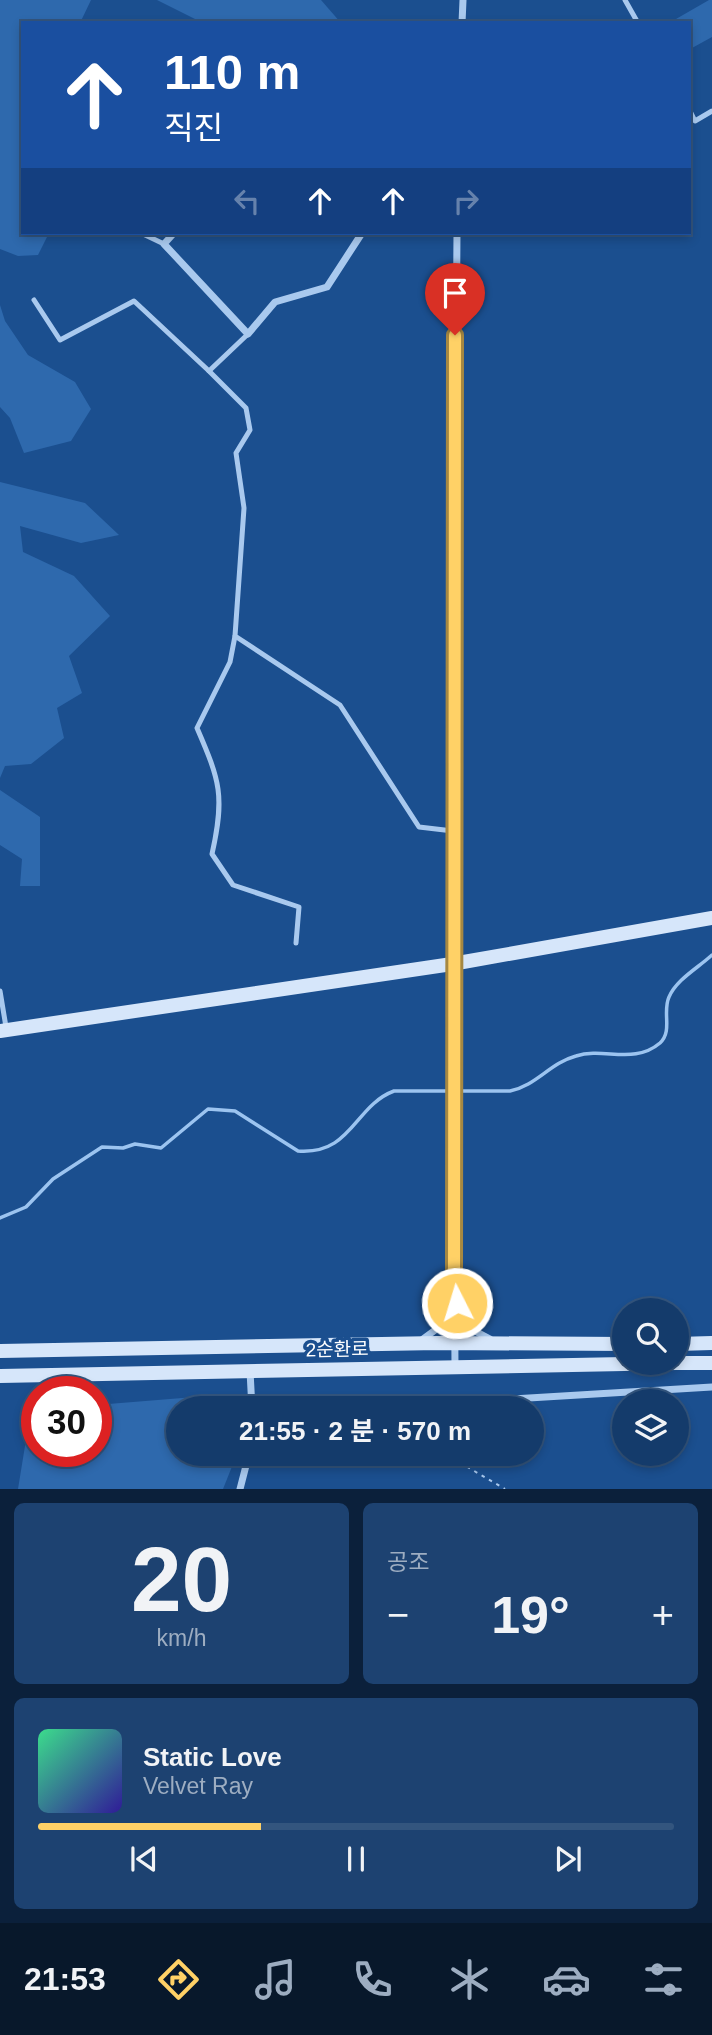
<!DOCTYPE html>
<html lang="ko">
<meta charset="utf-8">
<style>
body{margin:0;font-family:Arial,"Noto Sans KR",sans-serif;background:#1d4271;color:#f1f3f6;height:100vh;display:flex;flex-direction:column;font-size:26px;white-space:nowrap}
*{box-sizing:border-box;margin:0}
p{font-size:23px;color:#9dadc1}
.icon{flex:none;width:38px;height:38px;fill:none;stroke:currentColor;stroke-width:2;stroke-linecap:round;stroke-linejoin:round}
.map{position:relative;height:1489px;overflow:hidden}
.details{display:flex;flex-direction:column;gap:14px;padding:14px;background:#0b203b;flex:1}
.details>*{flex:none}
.top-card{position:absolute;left:21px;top:21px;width:670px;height:214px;border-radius:0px;box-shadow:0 4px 10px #0003,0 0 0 2px #33557e;background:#1a4fa0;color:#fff;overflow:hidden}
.tools{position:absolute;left:612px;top:1298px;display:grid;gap:14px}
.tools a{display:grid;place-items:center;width:77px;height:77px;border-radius:50%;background:#143b6b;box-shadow:0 4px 10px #0003,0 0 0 2px #33557e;font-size:35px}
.speed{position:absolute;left:21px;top:1376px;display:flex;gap:14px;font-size:35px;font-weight:700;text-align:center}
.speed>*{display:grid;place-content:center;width:91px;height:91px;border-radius:50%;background:#143b6b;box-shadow:0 4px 10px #0003,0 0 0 2px #33557e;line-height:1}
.speed .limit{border:10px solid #d22;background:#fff;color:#111}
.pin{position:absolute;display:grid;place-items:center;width:60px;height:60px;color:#fff;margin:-72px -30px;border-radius:50% 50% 50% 0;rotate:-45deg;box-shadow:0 0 7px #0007}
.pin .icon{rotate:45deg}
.me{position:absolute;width:77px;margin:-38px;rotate:355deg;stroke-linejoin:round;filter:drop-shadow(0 0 5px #0008)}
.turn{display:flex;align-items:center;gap:24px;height:147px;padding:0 28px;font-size:32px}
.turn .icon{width:91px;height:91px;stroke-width:2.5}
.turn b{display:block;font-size:49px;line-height:60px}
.lanes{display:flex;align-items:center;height:66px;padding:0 28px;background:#0003;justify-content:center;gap:35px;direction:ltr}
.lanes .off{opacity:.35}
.big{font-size:52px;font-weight:700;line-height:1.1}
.details .widget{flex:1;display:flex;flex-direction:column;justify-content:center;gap:10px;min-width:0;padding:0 24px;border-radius:10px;background:#1d4271}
.details .dial{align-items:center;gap:0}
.dial b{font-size:91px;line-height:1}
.song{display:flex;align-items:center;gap:21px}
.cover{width:84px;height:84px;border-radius:10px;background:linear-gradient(135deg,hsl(150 70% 55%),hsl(250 70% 35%))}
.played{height:7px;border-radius:4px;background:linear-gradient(90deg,#ffd166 35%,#33557e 35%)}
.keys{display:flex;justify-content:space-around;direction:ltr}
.heat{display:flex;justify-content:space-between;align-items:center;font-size:38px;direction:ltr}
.details .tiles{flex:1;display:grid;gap:14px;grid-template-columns:1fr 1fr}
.widget:last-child{grid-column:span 2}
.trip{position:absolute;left:166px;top:1396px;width:378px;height:70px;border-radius:35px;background:#143b6b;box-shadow:0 4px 10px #0003,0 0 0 2px #33557e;font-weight:700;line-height:70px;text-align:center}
.tabs{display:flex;height:112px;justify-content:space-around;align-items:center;background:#08182b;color:#9dadc1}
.tabs .icon{width:49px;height:49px}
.tabs .selected{color:#ffd166}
.tabs b{font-size:32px;color:#f1f3f6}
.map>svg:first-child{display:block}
.green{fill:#2e69ad}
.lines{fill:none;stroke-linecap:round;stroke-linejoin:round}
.stream{stroke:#9cc4f0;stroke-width:3.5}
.path{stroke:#a9c9ee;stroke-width:2;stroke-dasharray:3.5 5;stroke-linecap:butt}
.lane{stroke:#a9c9ee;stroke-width:5}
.street{stroke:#a9c9ee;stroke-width:7}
.secondary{stroke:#d6e6fa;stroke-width:14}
.route-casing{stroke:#a68842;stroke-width:18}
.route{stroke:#ffd166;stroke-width:12}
.labels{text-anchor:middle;stroke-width:7;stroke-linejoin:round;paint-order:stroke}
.street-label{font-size:19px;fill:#fff;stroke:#1b4f8f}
</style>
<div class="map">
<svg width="712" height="1489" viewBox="0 0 712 1489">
<rect width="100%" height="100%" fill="#1b4f8f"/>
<!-- green -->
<g class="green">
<polygon points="0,0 91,0 80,23 23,23 23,233 49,233 38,255 18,256 0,249"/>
<polygon points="157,0 321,0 341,23 203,23"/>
<polygon points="709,0 712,0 712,37 692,48 690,23 678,23 676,19"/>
<polygon points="0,305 5,321 28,355 75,382 91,409 71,441 24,453 10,418 0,407"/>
<polygon points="0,482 85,503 119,535 81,543 20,526 23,552 74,576 110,616 69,656 82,693 57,708 64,738 31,764 5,766 0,778"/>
<polygon points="0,790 40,817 40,886 20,886 22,859 0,845"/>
<polygon points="207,1396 235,1402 239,1409 178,1409 178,1454 237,1454 223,1489 18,1489 31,1409 37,1408 37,1451 96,1451 96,1405"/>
</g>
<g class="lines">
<!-- stream -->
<path class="stream" d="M 0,1218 L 26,1207 L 53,1179 L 102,1147 L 123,1148 L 135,1144 L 161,1148 L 208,1109 L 235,1111 L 298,1151 C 352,1155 354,1106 394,1091 L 510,1091 C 536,1086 550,1063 576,1056 C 604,1047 634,1065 660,1043 C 673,1031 662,1012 669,997 C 677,979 698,968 712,955"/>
<!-- path -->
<polyline class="path" points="472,1454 464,1465 505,1489"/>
<!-- lane -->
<g class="lane">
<polyline points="625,0 638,23"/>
<polyline points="690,111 695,121 712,111"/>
<polyline points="141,233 164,244"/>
<polyline points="34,300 60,340 134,301 209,371 248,334"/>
<polyline points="209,371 246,408 250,430 236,453 244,508 235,636 340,705 419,827 453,831"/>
<path d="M 235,636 L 230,662 L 197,728 C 220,781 225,796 212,854 L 233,885 L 299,907 L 296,943"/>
<polyline points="0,991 6,1027"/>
</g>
<!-- street -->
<g class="street">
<polyline points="462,23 463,0"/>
<polyline points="174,233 164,244 248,334 275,302 327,287 362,233"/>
<polyline points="456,1300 471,1329 490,1339"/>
<polyline points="423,1339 442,1325 452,1296"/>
<polyline points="455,1366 452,915 457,233"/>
<polyline points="250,1371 252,1409"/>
<polyline points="343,1409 712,1387"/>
<polyline points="240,1489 249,1454"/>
</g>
<!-- secondary -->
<g class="secondary">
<polyline points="0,1031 452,964 712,918"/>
<polyline points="677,1344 712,1343"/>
<polyline points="0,1351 438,1343 625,1344"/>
<polyline points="677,1363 712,1363"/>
<polyline points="0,1376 676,1363"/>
</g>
</g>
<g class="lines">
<!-- route casing -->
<g class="route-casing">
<polyline id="route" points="455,335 454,1289 457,1303"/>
</g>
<!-- route -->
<use href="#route" class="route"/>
</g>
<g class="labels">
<!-- street labels -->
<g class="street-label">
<text transform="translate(337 1349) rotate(-1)" y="7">2순환로</text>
</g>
</g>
</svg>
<div class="tools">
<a><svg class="icon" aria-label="search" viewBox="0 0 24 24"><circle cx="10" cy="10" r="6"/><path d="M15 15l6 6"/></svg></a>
<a><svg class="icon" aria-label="layers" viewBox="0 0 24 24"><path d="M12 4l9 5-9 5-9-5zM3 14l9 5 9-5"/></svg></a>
</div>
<div class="speed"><div class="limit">30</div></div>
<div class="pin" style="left:455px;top:335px;background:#d93025"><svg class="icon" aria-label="arrive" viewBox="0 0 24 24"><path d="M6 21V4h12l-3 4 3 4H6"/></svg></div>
<svg class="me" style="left:457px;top:1303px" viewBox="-20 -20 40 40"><circle r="17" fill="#ffd166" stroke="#fff" stroke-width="3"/><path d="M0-11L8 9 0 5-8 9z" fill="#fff"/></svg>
<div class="trip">21:55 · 2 분 · 570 m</div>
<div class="top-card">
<div class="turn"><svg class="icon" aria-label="ahead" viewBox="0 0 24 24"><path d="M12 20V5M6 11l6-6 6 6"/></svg><div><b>110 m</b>직진</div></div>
<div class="lanes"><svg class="icon off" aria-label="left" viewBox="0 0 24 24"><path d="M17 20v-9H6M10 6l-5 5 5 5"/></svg><svg class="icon" aria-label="ahead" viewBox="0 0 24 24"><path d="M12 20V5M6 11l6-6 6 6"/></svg><svg class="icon" aria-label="ahead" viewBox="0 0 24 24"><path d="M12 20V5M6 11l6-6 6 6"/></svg><svg class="icon off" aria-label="right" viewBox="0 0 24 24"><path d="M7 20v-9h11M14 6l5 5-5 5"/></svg></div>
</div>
</div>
<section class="details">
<div class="tiles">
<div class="widget dial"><b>20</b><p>km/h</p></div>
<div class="widget"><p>공조</p>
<div class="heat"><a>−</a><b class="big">19°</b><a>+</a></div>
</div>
<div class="widget">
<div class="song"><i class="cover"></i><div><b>Static Love</b><p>Velvet Ray</p></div></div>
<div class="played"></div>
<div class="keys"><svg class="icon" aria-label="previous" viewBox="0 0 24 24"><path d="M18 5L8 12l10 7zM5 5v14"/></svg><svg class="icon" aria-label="pause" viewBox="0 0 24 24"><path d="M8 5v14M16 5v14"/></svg><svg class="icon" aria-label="next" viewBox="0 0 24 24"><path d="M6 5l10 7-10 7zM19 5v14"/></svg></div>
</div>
</div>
</section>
<nav class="tabs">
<b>21:53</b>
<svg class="icon selected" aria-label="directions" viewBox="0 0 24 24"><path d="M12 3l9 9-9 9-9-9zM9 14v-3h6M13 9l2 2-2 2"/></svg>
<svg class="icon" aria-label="music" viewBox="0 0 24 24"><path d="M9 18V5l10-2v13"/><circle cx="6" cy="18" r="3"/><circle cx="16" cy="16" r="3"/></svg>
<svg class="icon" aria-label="phone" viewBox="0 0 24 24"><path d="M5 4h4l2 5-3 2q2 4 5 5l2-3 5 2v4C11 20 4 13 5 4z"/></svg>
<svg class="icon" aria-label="climate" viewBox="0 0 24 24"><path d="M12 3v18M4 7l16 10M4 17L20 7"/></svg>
<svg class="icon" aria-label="car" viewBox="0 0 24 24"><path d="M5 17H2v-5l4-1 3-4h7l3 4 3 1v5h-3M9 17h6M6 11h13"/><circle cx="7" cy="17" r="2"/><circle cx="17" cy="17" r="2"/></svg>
<svg class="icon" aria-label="filters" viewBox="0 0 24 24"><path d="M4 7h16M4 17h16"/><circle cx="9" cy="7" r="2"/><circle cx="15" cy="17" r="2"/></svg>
</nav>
